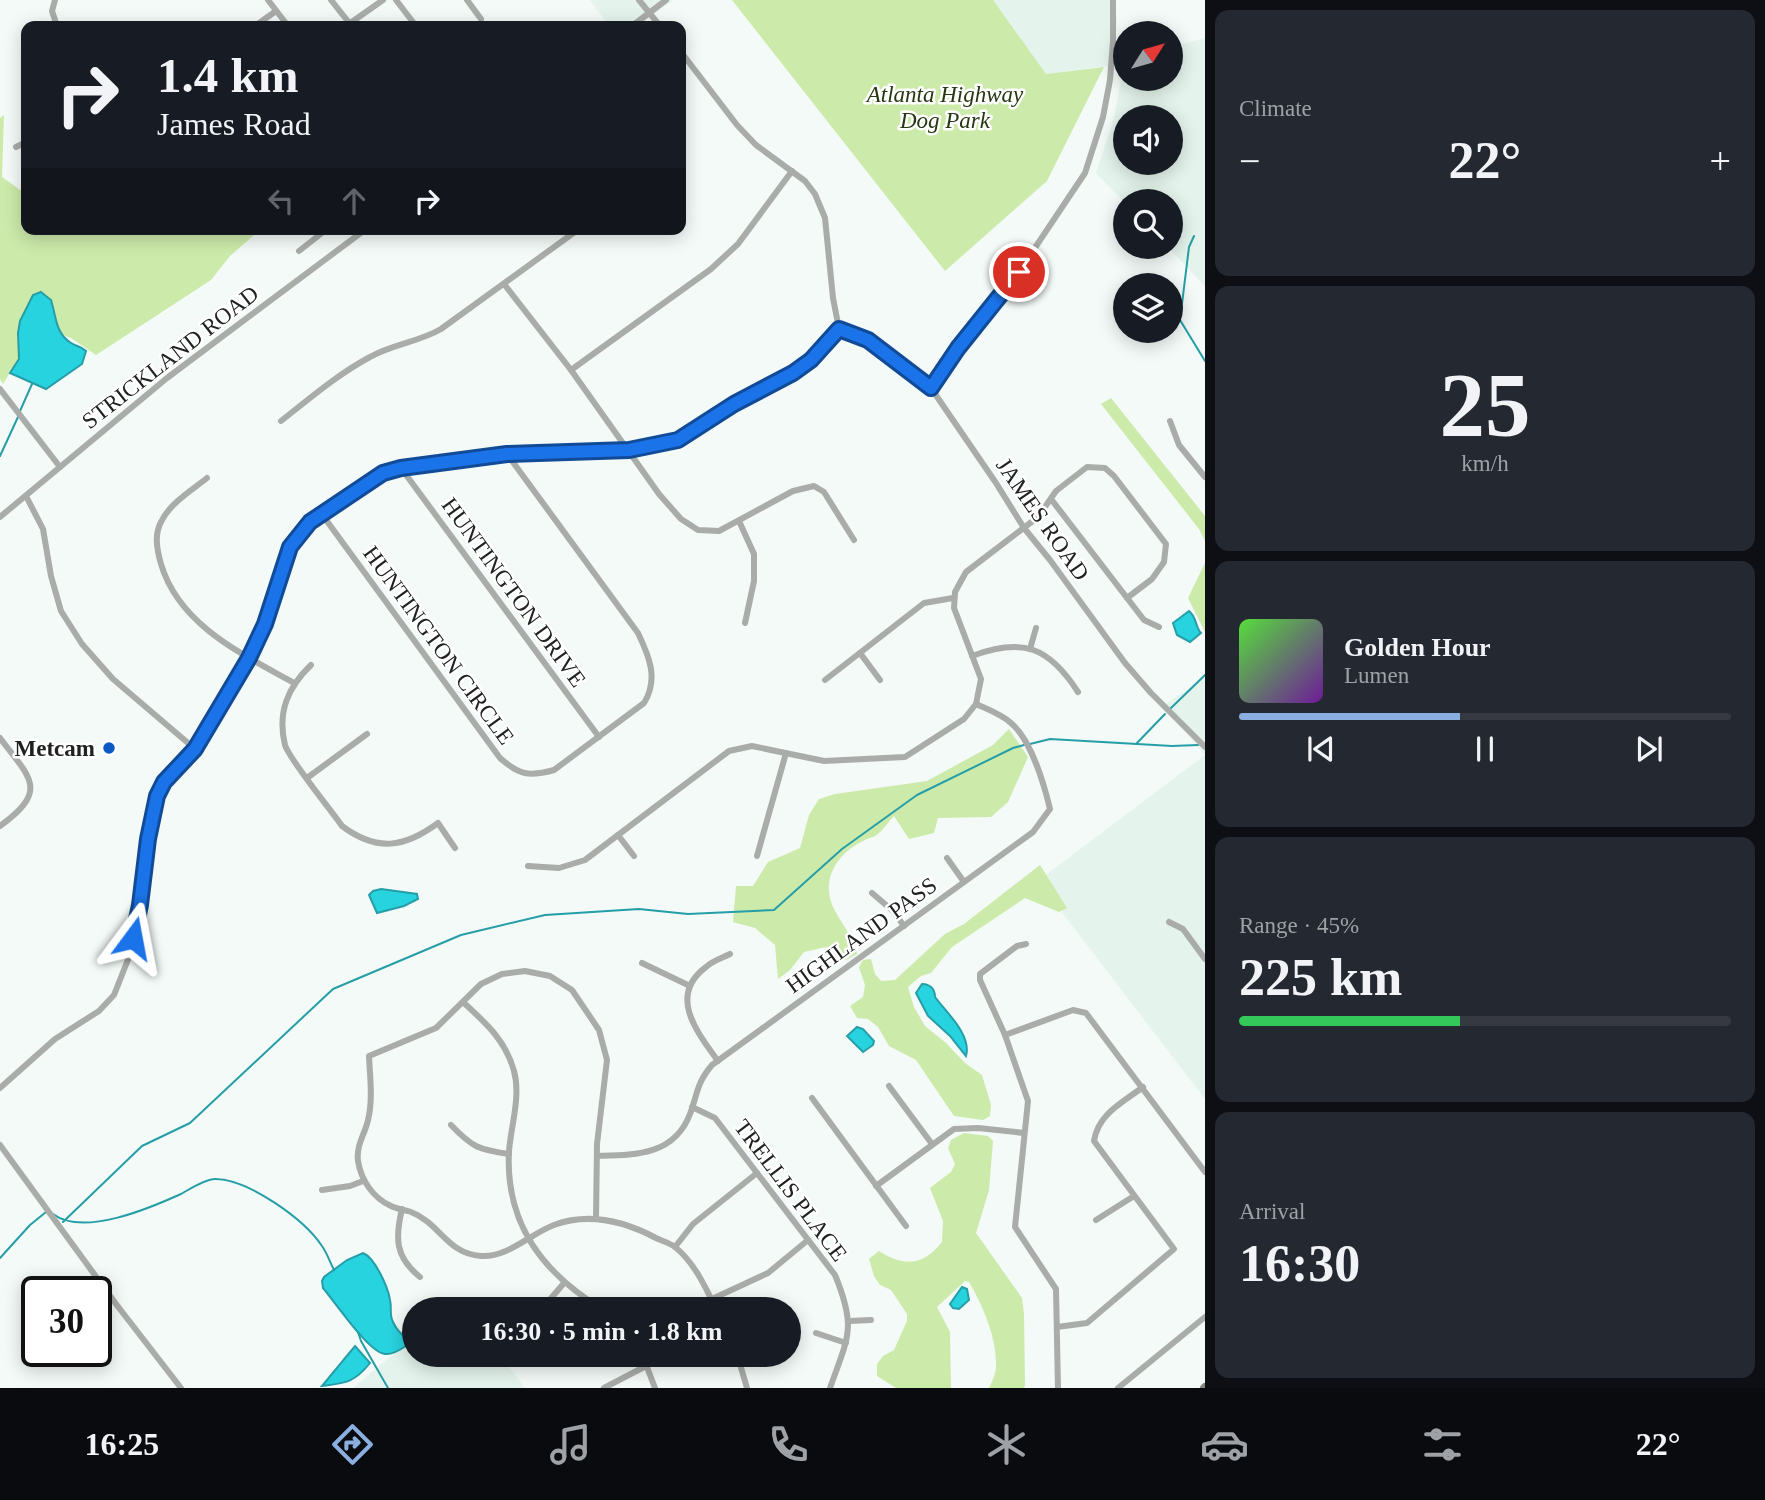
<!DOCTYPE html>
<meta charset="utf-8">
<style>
body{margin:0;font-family:Georgia,serif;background:#242831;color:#f1f3f6;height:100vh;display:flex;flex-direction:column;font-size:26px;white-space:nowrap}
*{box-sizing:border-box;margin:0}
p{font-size:23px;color:#9ea1a6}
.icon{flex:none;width:38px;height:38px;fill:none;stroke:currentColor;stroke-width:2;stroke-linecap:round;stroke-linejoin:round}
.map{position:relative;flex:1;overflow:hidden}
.details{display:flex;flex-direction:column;gap:10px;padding:10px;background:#0d0f14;width:560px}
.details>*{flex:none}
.hud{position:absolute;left:21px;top:21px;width:665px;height:214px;border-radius:14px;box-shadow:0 4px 18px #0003;background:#171b24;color:#f1f3f6;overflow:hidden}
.needle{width:46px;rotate:53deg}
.fabs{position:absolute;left:1113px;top:21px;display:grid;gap:14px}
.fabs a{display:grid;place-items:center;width:70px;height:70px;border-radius:50%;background:#171b24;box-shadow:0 4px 18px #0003;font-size:35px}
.speed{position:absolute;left:21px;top:1276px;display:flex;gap:14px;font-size:35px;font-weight:700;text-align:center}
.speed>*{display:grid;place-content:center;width:91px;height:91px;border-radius:50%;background:#171b24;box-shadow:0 4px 18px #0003;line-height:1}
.speed .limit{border:4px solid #111;border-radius:10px;background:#fff;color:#111}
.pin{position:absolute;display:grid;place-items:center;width:60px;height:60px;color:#fff;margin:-30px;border:4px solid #fff;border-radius:50%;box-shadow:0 2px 7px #0007}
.me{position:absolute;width:77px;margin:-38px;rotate:13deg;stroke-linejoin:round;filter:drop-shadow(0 0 5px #0008)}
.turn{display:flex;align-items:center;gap:24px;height:147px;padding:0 21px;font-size:32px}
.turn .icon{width:91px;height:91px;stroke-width:2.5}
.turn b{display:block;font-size:49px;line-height:60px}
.lanes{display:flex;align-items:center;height:66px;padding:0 21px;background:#0003;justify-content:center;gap:35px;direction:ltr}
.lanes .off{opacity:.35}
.big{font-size:52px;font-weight:700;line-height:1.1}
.details .tile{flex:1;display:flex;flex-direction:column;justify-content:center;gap:10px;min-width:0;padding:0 24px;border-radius:14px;background:#242831}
.details .dial{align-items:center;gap:0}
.dial b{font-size:91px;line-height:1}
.song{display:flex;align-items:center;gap:21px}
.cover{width:84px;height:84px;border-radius:10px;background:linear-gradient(135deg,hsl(110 70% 55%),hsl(280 70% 35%))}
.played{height:7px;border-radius:4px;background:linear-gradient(90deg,#8aaee0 45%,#363941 45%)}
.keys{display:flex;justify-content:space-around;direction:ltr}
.heat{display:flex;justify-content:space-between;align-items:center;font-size:38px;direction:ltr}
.charge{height:10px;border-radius:5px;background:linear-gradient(90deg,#34c759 45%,#363941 0)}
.trip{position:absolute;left:402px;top:1297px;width:399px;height:70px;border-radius:35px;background:#171b24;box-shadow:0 4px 18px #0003;font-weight:700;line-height:70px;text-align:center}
.menu{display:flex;height:112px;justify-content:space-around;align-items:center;background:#090b0e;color:#9ea1a6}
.menu .icon{width:49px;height:49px}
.menu .on{color:#8aaee0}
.menu b{font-size:32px;color:#f1f3f6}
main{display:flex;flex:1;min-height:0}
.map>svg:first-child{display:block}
.built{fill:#e4f4ec;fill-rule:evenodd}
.green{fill:#cceaaa}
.water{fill:#28d3e0;stroke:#269ea7;stroke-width:2}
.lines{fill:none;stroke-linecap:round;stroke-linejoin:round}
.stream{stroke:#269ea7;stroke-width:2}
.street{stroke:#a9aca9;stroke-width:6}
.secondary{stroke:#838683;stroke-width:8}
.route-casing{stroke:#114b97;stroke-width:18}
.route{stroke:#1a73e8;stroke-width:12}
.poi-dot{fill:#0c5ac4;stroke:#fff;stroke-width:2.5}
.labels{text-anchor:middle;stroke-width:5;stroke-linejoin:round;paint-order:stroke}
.park-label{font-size:23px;font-style:italic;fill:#273711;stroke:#fff}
.street-label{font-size:23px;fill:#202221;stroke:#fff}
.poi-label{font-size:23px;font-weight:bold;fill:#202221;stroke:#fff;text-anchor:end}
</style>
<main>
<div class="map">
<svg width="1205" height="1388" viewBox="0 0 1205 1388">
<rect width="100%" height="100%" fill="#f3faf7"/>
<!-- built -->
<g class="built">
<polygon points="590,0 673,0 638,26 609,26"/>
<polygon points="990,0 1111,0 1117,18 1114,65 1046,74"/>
<path d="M 1205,38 L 1205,286 L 1168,247 L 1171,247 L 1171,201 L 1125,203 L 1096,173 L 1113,122 L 1125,60 L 1125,79 L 1171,79 L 1171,47 ZM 1171,117 L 1171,163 L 1125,163 L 1125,117 Z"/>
<polygon points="1205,677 1205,755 1163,706"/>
<polygon points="1205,755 1205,1099 1038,881"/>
<polygon points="415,1336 415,1354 500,1355 525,1388 353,1388"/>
</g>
<!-- green -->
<g class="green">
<polygon points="732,0 993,0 1046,74 1104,67 1047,181 945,271"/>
<polygon points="4,115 2,177 26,194 26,229 261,229 230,256 211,280 96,355 71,338 47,329 24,350 3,384 0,379 0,118"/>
<polygon points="1111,398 1205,516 1205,541 1199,529 1101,404"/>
<polygon points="1205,563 1205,632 1188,598"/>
<path d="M 1009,729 L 1028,757 L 1008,802 L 991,817 L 938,818 L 934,833 L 909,839 L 894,816 C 888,822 882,832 875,836 C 872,838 868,838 865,840 C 836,853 819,882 835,911 C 841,922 857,944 857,954 L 846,960 L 836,957 L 826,947 L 804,952 L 790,970 L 778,979 L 775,945 L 755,928 L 733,922 L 736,886 L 753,886 L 768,862 L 800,848 L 809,815 L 819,799 L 835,794 L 927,781 L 993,745 Z"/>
<polygon points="1040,865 1067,908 1059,912 1025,898 952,947 931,973 921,976 908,987 914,1007 925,1026 946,1043 965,1063 982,1075 991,1105 990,1116 983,1120 954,1116 916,1060 889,1046 878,1027 868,1019 857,1018 850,1006 863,997 865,985 859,967 863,960 871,959 875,974 881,981 895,980 945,934 964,924"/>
<path d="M 964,1133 L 988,1136 L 993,1141 L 989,1190 L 976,1233 L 1022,1298 L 1024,1314 L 1025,1385 L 1024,1388 L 989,1388 C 992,1382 996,1373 996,1367 C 997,1338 983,1306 969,1282 L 965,1281 L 937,1307 L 950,1332 L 951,1388 L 896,1388 L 877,1376 L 877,1364 L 883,1356 L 894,1350 L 907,1321 L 907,1314 L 891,1290 L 880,1285 L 874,1276 L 869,1259 L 879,1251 C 904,1267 923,1266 942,1242 L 943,1221 L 930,1188 L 951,1172 L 955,1164 L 948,1148 L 951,1140 Z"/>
</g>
<!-- water -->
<g class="water">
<path d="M 41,292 L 51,300 C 56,315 55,333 71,343 C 77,347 81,346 86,351 L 82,364 L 46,389 L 10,373 L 19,359 L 18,333 L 20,321 L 33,295 Z"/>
<path d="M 1189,611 C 1197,617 1195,627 1201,633 L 1190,642 L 1177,635 L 1173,623 Z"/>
<polygon points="381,889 417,894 418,899 404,906 377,913 369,895 373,891"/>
<path d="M 922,984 C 930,984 935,989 935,997 C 946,1012 972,1035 966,1056 L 950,1036 L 928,1016 L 916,993 Z"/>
<polygon points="857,1027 863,1029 874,1041 873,1045 863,1052 847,1036"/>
<path d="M 363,1253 C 375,1258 388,1287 390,1300 C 392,1308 389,1314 393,1322 C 396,1329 402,1335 407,1339 L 406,1346 C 400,1350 392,1355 385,1354 C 369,1353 335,1302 323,1288 L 322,1281 L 324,1277 L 347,1260 Z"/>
<polygon points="962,1287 967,1289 969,1300 959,1309 953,1308 950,1304"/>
<path d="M 355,1346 L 370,1363 C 354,1383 345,1383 322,1386 Z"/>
</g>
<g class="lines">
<!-- stream -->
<g class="stream">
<polyline points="1194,236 1189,247 1180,320 1205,361"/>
<polyline points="20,411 32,384"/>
<polyline points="0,456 18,417"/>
<polyline points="1170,709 1205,675"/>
<polyline points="1030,744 1050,739 1172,746 1198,745"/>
<polyline points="1136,744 1165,714"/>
<path d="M 53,1214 C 83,1237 150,1208 181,1194 C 190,1189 205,1179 215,1179 C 248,1179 304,1219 322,1246 C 327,1253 330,1262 334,1270"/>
<polyline points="63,1222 142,1146 190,1123 333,989 461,935 545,915 639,909 688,914 774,910 842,849 917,795 1013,748 1024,745"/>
<polyline points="0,1258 30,1225 46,1212"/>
<polyline points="358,1332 361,1341 388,1388"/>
</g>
<!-- street -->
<g class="street">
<polyline points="55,0 52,11 57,26"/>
<polyline points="268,0 288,26"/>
<polyline points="331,0 350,24"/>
<polyline points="396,0 416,26"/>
<polyline points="467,0 481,19"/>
<polyline points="639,0 660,26"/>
<polyline points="255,26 276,11"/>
<polyline points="346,26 383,0"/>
<polyline points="632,26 666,0"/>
<polyline points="16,147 26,142"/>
<polyline points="299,251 327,229"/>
<polyline points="504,284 571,370 659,494 681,519 698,530 719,531 793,491 814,486 824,492 854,540"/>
<polyline points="839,329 868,340 931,388 996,483 1024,528 1050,560 1125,663 1151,693 1205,747"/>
<polyline points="571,370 711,269 738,244 792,171"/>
<polyline points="931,388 958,348 1006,291 1085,173 1103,117 1110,80 1113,41 1113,0"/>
<polyline points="0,389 60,467"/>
<path d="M 281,421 C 309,399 338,374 370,357 C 393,344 419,342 441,329 L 579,229"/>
<polyline points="1170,421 1179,445 1205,477"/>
<polyline points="401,468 599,737"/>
<path d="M 207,478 C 192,490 170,503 161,522 C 154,535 157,550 161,564 C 179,625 242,654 294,683"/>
<polyline points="26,496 43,529 51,576 61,611 82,644 113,679 195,749"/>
<polyline points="1051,499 1144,620 1159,627"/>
<path d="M 321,513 L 500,758 C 519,775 529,777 554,770 L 644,703 C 659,679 649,656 638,633 L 507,454"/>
<polyline points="0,517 167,378 366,229"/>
<polyline points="739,521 754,554 754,581 745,623"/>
<polyline points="1030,649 1036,628"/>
<polyline points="860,653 880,680"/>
<path d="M 972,656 C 1023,637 1049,647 1078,692"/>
<path d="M 311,665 C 288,687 277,712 285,745 C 289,759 331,810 342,826 C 377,852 404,848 438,823 L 455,848"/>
<polyline points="825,680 924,603 953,598"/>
<path d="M 0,738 C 31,779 49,790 0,826"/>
<polyline points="307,778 367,734"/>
<polyline points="618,835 634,856"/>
<polyline points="757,856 786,753"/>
<polyline points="947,858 964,882"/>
<polyline points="528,866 559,868 585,860 729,751 752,746 824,761 905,757 964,719 976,704 981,679 954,608 955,592 966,572 1038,517 1056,491 1087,467 1105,468 1114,476 1166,544 1164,562 1152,579 1127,598"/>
<polyline points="872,893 893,911 904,926"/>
<polyline points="1169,922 1183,929 1205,959"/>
<polyline points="1026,944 1017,946 980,974 980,980 1005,1035 1028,1101 1015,1227 1056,1289 1058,1388"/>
<polyline points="642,963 690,986"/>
<path d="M 464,1003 C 486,1023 506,1041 514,1071 C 521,1096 511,1126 509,1151 C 505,1224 543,1273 602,1309"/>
<polyline points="1005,1035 1073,1010 1086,1013 1205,1172"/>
<path d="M 718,1061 C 698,1033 667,996 706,967 C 712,961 722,958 730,954"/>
<polyline points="889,1086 932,1144"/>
<polyline points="0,1088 55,1039 99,1011 114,995 129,957 140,905 148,839 157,796 164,782 195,749 249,658 265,624 290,547 310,522 383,473 401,468 507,454 629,450 678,440 734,404 793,373 811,360 839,329 833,298 825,218 815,194 805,181 756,145 737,125 681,52"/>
<polyline points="812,1098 906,1226"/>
<path d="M 692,1107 L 715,1118 L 835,1275 C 857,1328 848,1337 830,1388"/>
<path d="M 451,1125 C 472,1147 479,1150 509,1154"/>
<polyline points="0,1145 116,1304 181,1388"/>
<path d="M 597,1156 C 634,1155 674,1156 690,1114 C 698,1093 696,1084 712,1065 L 1033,832 L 1050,809 C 1044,784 1031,740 1011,723 C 1001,714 987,709 976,704"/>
<polyline points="876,1186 954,1129 978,1128 1024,1133"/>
<polyline points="322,1190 350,1186 363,1181"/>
<path d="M 402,1209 C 395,1238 395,1257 420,1277"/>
<path d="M 596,1219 L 597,1144 L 607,1060 L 599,1030 L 572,990 L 550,976 L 525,971 L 502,974 L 481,984 L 436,1028 L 369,1056 C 370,1077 373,1100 368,1120 C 365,1134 356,1145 358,1161 C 361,1180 373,1198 391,1206 C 397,1209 405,1210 411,1212 C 440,1223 447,1254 481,1256 C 507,1258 530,1234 554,1225 C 589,1212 624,1221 656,1238 C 662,1241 670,1243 675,1247 C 694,1262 706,1288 716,1309"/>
<polyline points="1096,1220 1134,1196"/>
<polyline points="675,1247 693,1224 757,1173"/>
<polyline points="712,1299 768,1273 808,1240"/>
<polyline points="542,1309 564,1283"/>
<polyline points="850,1321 871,1320"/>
<path d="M 1057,1327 L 1087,1323 L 1174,1249 L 1094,1141 C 1098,1114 1122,1103 1143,1087"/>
<polyline points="816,1333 846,1343"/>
<polyline points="642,1354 655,1388"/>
<polyline points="737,1354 747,1388"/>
<polyline points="604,1388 646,1366"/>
<polyline points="1118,1388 1205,1317"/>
</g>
<!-- secondary -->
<polyline class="secondary" points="1204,1388 1205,1387"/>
</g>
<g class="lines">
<!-- route casing -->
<g class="route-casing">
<polyline id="route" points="133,938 140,905 148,839 157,796 164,782 195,749 249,658 265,624 290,547 310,522 383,473 401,468 507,454 629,450 678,440 734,404 793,373 811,360 839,329 868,340 931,388 958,348 1019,272"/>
</g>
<!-- route -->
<use href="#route" class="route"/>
</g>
<!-- markers -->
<circle class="poi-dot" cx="109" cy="748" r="7"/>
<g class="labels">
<!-- park labels -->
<g class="park-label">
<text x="945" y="102">Atlanta Highway<tspan x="945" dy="26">Dog Park</tspan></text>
</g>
<!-- street labels -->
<g class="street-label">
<text transform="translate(170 357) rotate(-38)" y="8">STRICKLAND ROAD</text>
<text transform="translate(1043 519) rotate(55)" y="8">JAMES ROAD</text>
<text transform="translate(514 592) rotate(54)" y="8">HUNTINGTON DRIVE</text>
<text transform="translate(439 645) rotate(54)" y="8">HUNTINGTON CIRCLE</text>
<text transform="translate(861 935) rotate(-36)" y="8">HIGHLAND PASS</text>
<text transform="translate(791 1190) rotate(53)" y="8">TRELLIS PLACE</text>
</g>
<!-- poi labels -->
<g class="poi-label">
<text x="95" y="756">Metcam</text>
</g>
</g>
</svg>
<div class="fabs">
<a><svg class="needle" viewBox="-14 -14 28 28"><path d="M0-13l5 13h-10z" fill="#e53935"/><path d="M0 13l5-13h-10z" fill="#9ea1a6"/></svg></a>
<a><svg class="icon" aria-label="sound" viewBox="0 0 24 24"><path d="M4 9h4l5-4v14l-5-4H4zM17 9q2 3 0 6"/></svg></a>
<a><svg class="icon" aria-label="search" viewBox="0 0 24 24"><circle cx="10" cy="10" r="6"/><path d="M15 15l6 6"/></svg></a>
<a><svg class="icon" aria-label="layers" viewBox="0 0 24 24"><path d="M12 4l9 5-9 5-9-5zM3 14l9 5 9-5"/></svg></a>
</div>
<div class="speed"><div class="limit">30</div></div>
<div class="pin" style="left:1019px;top:272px;background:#d93025"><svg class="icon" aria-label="arrive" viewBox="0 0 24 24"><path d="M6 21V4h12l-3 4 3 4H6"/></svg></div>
<svg class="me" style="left:133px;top:938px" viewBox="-20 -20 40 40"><path d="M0-17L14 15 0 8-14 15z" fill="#1a73e8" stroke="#fff" stroke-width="4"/></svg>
<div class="trip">16:30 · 5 min · 1.8 km</div>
<div class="hud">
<div class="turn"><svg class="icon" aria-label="right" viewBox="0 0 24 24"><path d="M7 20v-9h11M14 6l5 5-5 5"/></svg><div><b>1.4 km</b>James Road</div></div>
<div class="lanes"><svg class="icon off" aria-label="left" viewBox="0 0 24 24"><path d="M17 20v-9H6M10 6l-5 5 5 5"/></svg><svg class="icon off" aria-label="ahead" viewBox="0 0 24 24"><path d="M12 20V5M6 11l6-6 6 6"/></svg><svg class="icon" aria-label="right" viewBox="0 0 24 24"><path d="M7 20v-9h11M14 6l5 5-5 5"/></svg></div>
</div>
</div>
<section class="details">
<div class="tile"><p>Climate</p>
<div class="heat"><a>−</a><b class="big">22°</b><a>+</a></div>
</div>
<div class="tile dial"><b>25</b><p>km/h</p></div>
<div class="tile">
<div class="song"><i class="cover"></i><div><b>Golden Hour</b><p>Lumen</p></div></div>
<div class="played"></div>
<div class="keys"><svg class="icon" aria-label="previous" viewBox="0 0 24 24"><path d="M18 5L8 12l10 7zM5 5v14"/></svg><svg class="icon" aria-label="pause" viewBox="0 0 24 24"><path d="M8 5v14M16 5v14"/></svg><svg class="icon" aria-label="next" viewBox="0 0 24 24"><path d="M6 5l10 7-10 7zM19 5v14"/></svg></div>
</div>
<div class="tile"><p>Range · 45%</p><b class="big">225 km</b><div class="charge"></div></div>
<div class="tile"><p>Arrival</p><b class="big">16:30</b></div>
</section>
</main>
<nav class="menu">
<b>16:25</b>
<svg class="icon on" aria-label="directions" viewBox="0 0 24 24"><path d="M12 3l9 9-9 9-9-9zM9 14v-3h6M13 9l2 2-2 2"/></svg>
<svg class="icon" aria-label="music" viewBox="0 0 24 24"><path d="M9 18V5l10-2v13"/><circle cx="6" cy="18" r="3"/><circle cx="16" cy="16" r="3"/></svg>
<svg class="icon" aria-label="phone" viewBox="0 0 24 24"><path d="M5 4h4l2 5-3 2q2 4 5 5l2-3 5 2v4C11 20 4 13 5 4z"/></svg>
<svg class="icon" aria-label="climate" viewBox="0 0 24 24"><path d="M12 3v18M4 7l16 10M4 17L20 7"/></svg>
<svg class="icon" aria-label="car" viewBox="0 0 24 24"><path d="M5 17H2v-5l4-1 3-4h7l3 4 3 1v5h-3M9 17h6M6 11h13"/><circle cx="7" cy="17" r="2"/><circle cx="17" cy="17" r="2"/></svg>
<svg class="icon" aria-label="filters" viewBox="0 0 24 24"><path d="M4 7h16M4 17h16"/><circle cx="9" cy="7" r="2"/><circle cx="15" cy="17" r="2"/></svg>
<b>22°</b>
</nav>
